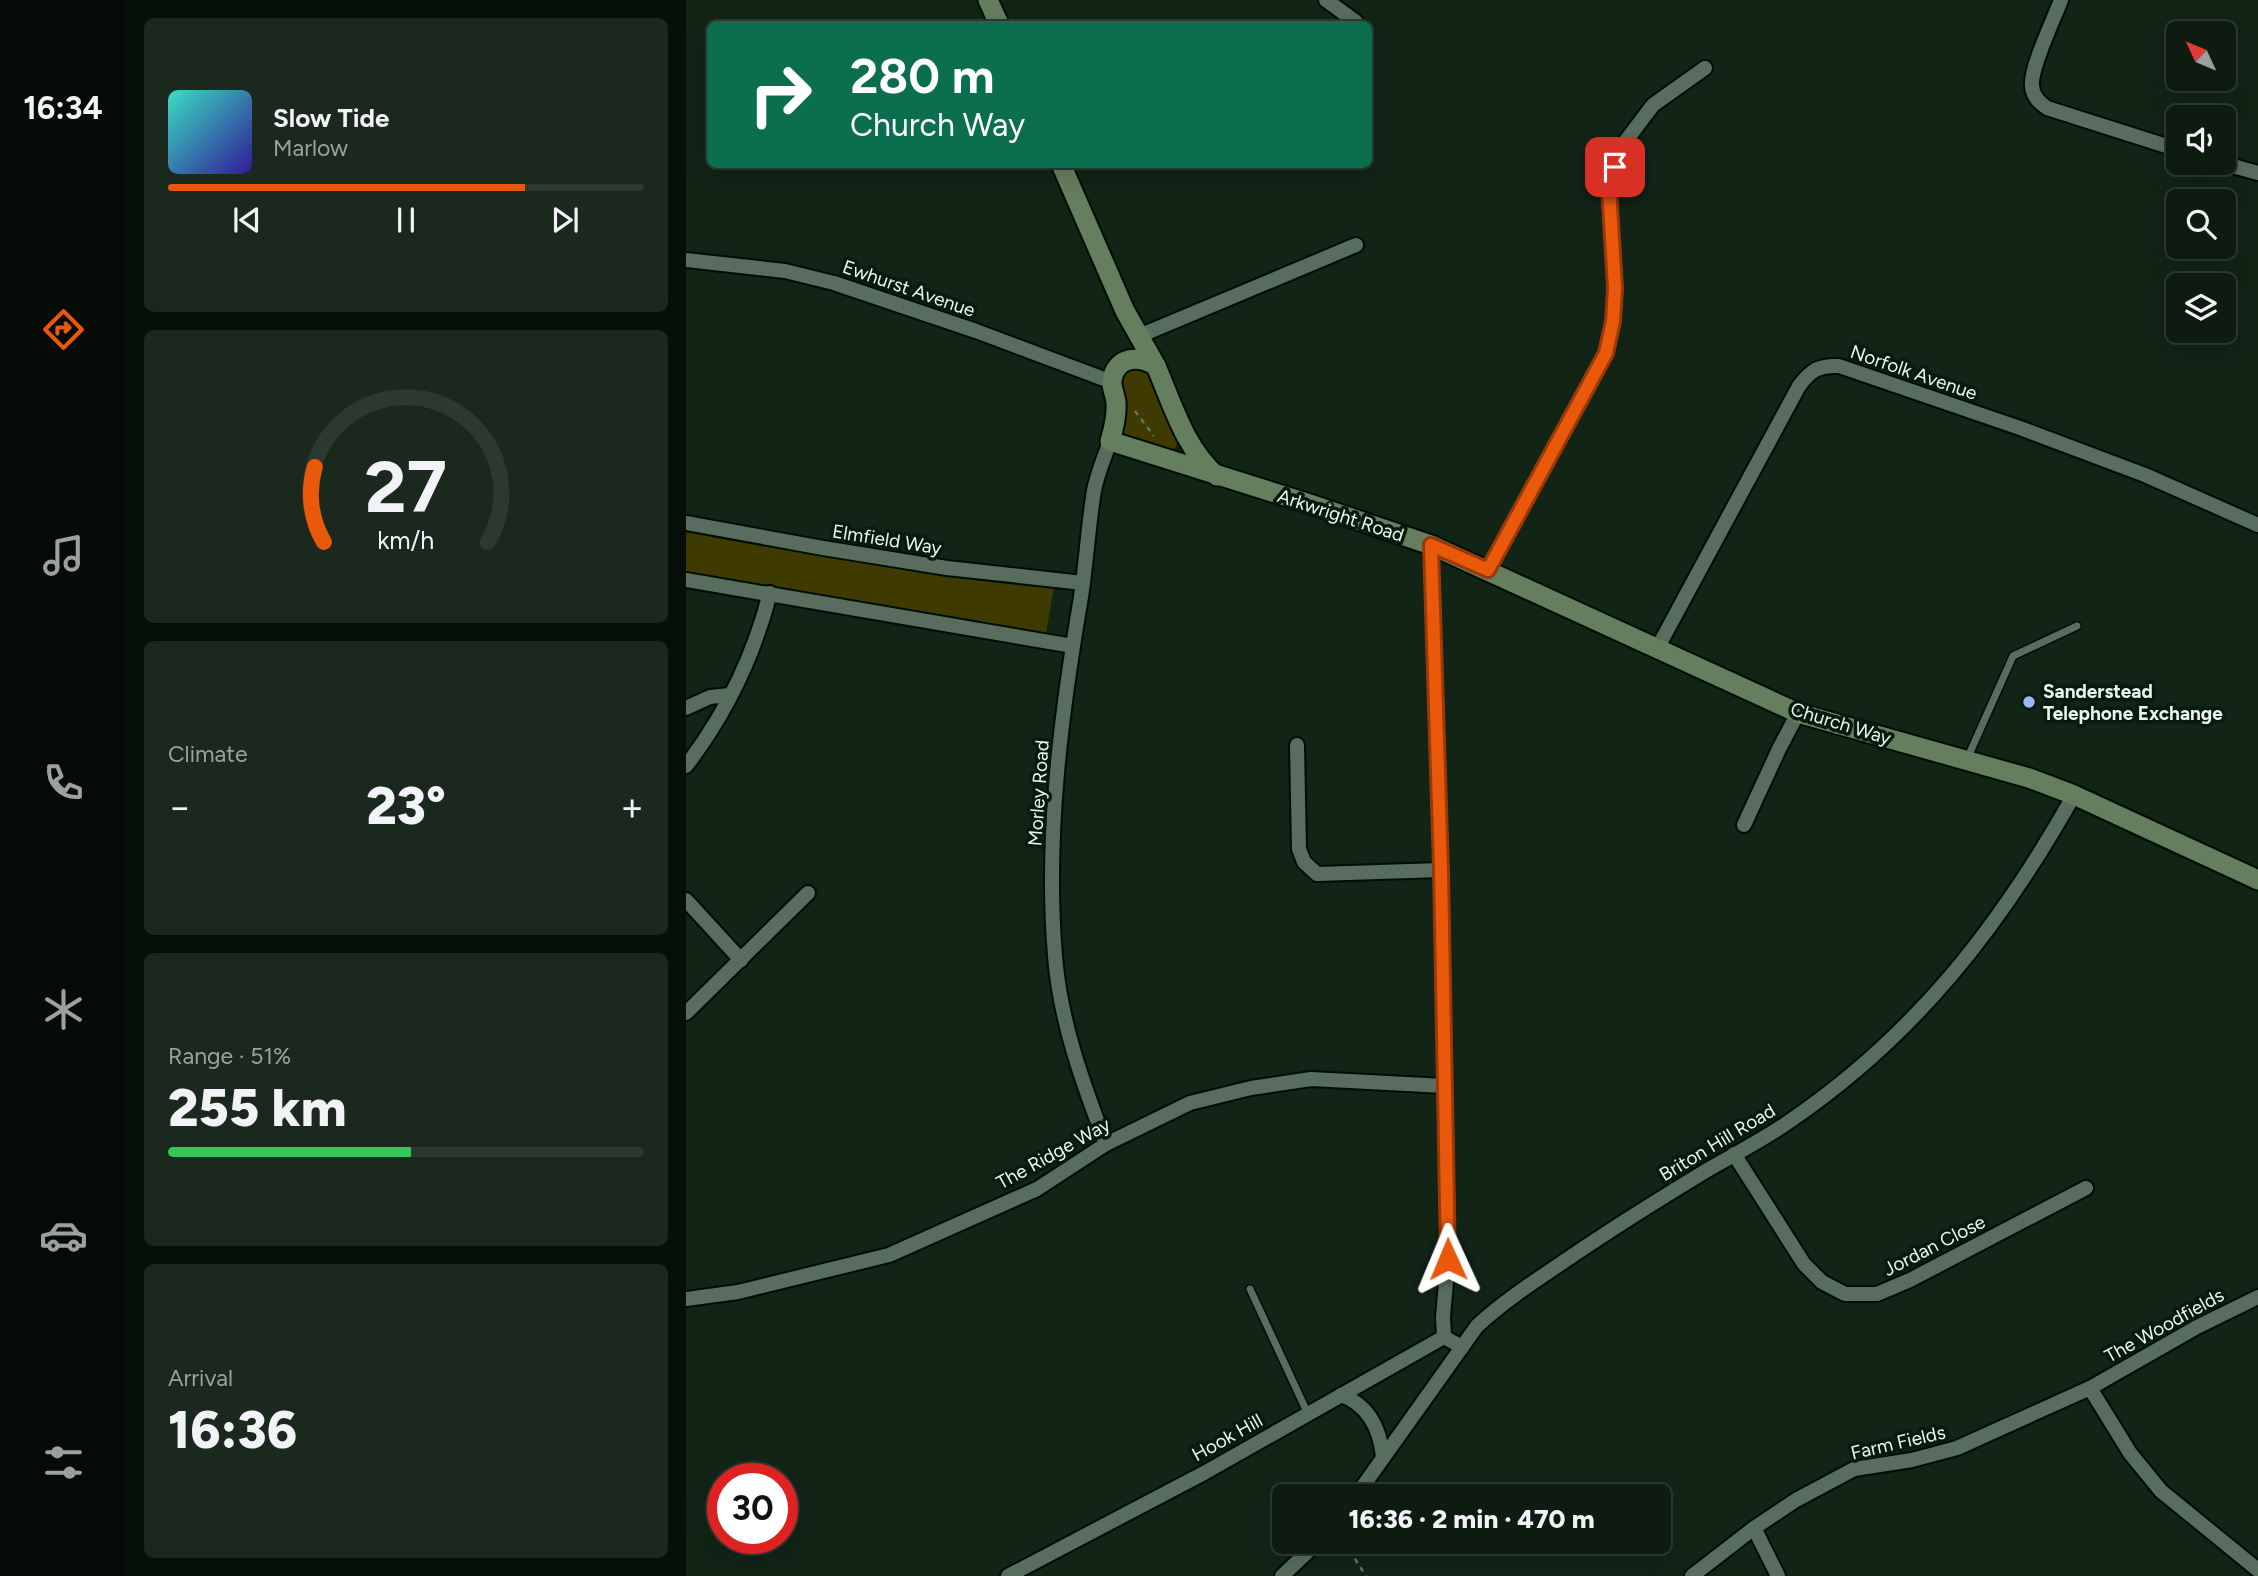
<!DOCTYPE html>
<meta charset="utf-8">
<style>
body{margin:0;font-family:Figtree,sans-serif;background:#1b281e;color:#f1f3f6;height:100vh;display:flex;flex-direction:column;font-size:26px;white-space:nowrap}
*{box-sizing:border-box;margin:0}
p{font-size:23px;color:#9aa19f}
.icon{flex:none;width:38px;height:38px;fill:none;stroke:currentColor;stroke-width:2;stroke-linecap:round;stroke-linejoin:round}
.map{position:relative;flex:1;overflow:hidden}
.panel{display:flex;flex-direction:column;gap:18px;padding:18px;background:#070f09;width:560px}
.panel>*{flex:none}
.hud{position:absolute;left:21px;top:21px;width:665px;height:147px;border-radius:10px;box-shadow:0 7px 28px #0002,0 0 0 2px #2d3930;background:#0b6e4f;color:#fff;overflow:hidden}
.needle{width:46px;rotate:314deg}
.tools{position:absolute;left:1480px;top:21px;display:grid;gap:14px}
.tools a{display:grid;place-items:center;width:70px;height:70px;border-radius:10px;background:#0d1b10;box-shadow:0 7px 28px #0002,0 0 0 2px #2d3930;font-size:35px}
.speed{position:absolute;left:21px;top:1463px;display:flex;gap:14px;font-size:35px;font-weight:700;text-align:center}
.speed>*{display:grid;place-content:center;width:91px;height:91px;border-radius:50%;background:#0d1b10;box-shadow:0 7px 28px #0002,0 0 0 2px #2d3930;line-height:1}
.speed .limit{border:10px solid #d22;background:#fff;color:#111}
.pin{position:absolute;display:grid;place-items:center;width:60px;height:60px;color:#fff;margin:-30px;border-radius:14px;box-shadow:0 4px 10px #0006}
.me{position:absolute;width:77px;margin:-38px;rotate:359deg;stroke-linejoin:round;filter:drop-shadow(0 0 5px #0008)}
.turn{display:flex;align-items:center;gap:24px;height:147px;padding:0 28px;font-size:32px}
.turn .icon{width:91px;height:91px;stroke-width:2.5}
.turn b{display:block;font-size:49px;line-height:60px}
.big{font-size:52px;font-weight:800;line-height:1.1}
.panel .widget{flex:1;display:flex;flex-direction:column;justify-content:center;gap:10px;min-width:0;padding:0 24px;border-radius:10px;background:#1b281e}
.panel .dial{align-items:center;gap:0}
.dial svg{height:182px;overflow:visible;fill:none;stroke:#2d3930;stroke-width:7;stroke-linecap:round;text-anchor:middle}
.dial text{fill:#f1f3f6;stroke:none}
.song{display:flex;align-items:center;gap:21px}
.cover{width:84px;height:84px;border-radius:10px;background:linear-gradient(135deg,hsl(170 70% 55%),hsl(250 70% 35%))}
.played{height:7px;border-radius:4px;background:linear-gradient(90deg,#ea580c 75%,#2d3930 75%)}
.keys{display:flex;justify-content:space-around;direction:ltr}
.heat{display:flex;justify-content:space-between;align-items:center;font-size:38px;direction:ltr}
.charge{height:10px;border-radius:5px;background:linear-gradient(90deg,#34c759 51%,#2d3930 0)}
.trip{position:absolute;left:586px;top:1484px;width:399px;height:70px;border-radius:10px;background:#0d1b10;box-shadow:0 7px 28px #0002,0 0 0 2px #2d3930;font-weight:800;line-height:70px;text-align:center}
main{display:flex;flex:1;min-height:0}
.tab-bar{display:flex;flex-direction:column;width:126px;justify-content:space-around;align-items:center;background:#050b06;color:#9aa19f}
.tab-bar .icon{width:49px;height:49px}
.tab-bar .active{color:#ea580c}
.tab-bar b{font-size:32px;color:#f1f3f6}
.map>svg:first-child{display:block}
.green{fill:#3e3a00}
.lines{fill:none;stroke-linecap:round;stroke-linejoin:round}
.lane-casing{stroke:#000d03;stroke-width:10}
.street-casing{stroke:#000d03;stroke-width:18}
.secondary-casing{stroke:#000d03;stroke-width:23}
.path{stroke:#647468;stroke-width:2.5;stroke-dasharray:5 5;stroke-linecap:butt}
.lane{stroke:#586d5d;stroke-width:7}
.street{stroke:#586d5d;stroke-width:14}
.secondary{stroke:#657e5d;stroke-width:19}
.route-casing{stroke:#983908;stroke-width:18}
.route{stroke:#ea580c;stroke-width:12}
.poi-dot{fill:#9bb5fd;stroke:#081a0e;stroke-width:2.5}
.labels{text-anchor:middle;stroke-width:7;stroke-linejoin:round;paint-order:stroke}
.street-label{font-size:19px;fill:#eaf6ec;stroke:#081a0e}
.poi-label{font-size:19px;font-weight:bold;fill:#eaf6ec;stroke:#081a0e;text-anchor:start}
</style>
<main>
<nav class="tab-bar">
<b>16:34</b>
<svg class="icon active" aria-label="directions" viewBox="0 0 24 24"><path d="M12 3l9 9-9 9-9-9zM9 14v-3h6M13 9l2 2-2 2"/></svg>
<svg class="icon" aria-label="music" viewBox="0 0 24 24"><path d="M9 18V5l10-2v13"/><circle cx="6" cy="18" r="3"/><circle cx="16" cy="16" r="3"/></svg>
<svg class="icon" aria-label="phone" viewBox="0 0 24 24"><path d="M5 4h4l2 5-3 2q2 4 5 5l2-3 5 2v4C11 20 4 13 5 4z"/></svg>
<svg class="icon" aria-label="climate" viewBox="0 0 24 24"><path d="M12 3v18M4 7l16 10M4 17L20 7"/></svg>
<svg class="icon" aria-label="car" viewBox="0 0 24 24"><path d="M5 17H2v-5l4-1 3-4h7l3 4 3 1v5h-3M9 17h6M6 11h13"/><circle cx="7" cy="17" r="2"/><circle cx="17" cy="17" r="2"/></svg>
<svg class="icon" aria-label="filters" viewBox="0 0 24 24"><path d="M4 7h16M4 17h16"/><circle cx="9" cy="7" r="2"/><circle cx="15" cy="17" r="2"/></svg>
</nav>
<section class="panel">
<div class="widget">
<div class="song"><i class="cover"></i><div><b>Slow Tide</b><p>Marlow</p></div></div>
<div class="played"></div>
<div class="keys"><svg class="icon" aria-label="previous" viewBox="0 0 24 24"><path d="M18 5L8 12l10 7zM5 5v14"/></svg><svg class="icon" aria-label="pause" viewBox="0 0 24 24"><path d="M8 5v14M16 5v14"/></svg><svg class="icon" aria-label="next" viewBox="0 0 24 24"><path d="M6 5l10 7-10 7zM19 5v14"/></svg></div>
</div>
<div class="widget dial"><svg viewBox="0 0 100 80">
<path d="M14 69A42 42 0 1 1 86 69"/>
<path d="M14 69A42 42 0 0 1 10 36" stroke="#ea580c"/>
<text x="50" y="56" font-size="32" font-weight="700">27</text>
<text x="50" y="72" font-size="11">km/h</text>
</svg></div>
<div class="widget"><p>Climate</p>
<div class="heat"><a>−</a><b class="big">23°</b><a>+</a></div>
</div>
<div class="widget"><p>Range · 51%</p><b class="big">255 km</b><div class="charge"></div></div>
<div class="widget"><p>Arrival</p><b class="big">16:36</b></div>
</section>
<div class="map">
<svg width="1572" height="1576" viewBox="0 0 1572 1576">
<rect width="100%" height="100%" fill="#112416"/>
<!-- green -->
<g class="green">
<polygon points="462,367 494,438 489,448 482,451 438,437 436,427 441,413 432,384 435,369"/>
<polygon points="0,530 368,587 360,633 0,571"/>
</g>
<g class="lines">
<!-- lane casing -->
<g class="lane-casing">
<g id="lane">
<polyline points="1281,759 1327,656 1391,626"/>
<polyline points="564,1289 622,1414"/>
</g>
</g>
<!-- street casing -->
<g class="street-casing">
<g id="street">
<polyline points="640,0 670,22"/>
<path d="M 1375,0 C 1368,19 1344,68 1346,86 C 1347,97 1353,102 1361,108 L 1493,150"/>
<polyline points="1536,163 1572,173"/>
<polyline points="0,260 99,271 148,283 290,331 426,382"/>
<polyline points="453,336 670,245"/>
<polyline points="0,523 137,548 261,568 397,583"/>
<polyline points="745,545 755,870 759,1086 762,1259 757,1317 758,1337"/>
<polyline points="802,570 920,353 927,321 929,288 923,188 936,146 967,105 1019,68"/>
<polyline points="0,580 387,646"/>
<path d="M 972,647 L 1113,386 C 1125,370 1133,365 1153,366 L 1334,428 L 1459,475 L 1572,525"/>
<polyline points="0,708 24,697 44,695"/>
<polyline points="611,745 613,849 618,862 631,874 755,870"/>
<path d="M 0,766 C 39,715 68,655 84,593"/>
<polyline points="1058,825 1093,749 1112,713"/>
<polyline points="0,900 55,960"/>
<polyline points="0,1013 122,893"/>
<path d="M 420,1144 C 397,1084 374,1021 369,956 C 359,837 375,714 395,597 C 400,564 402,530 407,497 C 409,478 418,459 424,441"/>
<polyline points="1048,1154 1118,1264 1136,1282 1159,1294 1191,1294 1224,1280 1400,1188"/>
<polyline points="0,1299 52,1292 203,1255 351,1189 420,1144 504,1103 565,1088 625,1079 759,1086"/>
<polyline points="1404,1388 1444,1453 1475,1491 1572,1570"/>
<path d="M 655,1395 C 683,1405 694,1429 697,1457"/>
<path d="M 670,1496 L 791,1326 C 818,1301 849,1281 880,1260 C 927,1228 975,1198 1023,1169 C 1049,1154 1076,1140 1101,1123 C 1229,1036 1313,928 1388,795"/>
<polyline points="1068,1528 1092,1576"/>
<polyline points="322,1576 518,1473 758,1337 776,1347"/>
<polyline points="596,1576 632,1542"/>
<polyline points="1006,1576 1068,1528 1110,1500 1168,1469 1226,1460 1271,1448 1404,1388 1511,1327 1572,1297"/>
</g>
</g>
<!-- secondary casing -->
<g class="secondary-casing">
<g id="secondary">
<polyline points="302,0 313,24"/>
<polyline points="375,164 439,311 470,366"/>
<path d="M 531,476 C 499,449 486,403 470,366 C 453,355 430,356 426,380 C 425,387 429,394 430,402 C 431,416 428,428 424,441 L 621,503 L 745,545 L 1112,713 L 1343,778 L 1388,795 L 1572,880"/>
</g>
</g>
<!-- path -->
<g class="path">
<polyline points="449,411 468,436"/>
<polyline points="658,1542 680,1576"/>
</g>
<!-- lane -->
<use href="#lane" class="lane"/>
<!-- street -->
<use href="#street" class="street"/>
<!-- secondary -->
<use href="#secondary" class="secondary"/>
</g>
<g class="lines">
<!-- route casing -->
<g class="route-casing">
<polyline id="route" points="762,1259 755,870 745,545 802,570 920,353 927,321 929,288 923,188 929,167"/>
</g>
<!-- route -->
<use href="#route" class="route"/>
</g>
<!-- markers -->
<circle class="poi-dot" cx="1343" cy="702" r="7"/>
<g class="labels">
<!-- street labels -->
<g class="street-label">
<text transform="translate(223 288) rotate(19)" y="7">Ewhurst Avenue</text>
<text transform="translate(1228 372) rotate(19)" y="7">Norfolk Avenue</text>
<text transform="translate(655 515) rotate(18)" y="7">Arkwright Road</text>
<text transform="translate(201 539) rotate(9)" y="7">Elmfield Way</text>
<text transform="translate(1155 723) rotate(17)" y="7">Church Way</text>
<text transform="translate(352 793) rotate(-86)" y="7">Morley Road</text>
<text transform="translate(1031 1142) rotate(-31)" y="7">Briton Hill Road</text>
<text transform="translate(367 1153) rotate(-29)" y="7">The Ridge Way</text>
<text transform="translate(1248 1245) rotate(-27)" y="7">Jordan Close</text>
<text transform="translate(1478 1325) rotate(-29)" y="7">The Woodfields</text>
<text transform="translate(541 1437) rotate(-29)" y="7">Hook Hill</text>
<text transform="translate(1212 1442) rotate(-13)" y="7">Farm Fields</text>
</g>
<!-- poi labels -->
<g class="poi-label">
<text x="1357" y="698">Sanderstead<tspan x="1357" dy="22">Telephone Exchange</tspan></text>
</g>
</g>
</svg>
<div class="tools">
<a><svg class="needle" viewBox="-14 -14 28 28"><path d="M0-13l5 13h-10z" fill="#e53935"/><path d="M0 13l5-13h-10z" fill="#9aa19f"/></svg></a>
<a><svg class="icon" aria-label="sound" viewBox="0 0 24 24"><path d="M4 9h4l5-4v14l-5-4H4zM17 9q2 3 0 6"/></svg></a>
<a><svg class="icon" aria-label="search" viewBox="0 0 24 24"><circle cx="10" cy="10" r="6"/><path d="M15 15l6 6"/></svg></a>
<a><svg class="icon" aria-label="layers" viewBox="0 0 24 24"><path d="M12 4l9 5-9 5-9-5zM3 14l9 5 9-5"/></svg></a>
</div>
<div class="speed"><div class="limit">30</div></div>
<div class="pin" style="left:929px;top:167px;background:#d93025"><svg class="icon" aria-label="arrive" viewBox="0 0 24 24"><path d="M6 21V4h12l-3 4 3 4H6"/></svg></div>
<svg class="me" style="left:762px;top:1259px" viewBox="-20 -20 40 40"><path d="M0-17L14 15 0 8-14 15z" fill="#ea580c" stroke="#fff" stroke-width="4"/></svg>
<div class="trip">16:36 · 2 min · 470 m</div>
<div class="hud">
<div class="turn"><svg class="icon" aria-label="right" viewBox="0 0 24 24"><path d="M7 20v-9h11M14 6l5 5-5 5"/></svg><div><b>280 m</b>Church Way</div></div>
</div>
</div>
</main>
